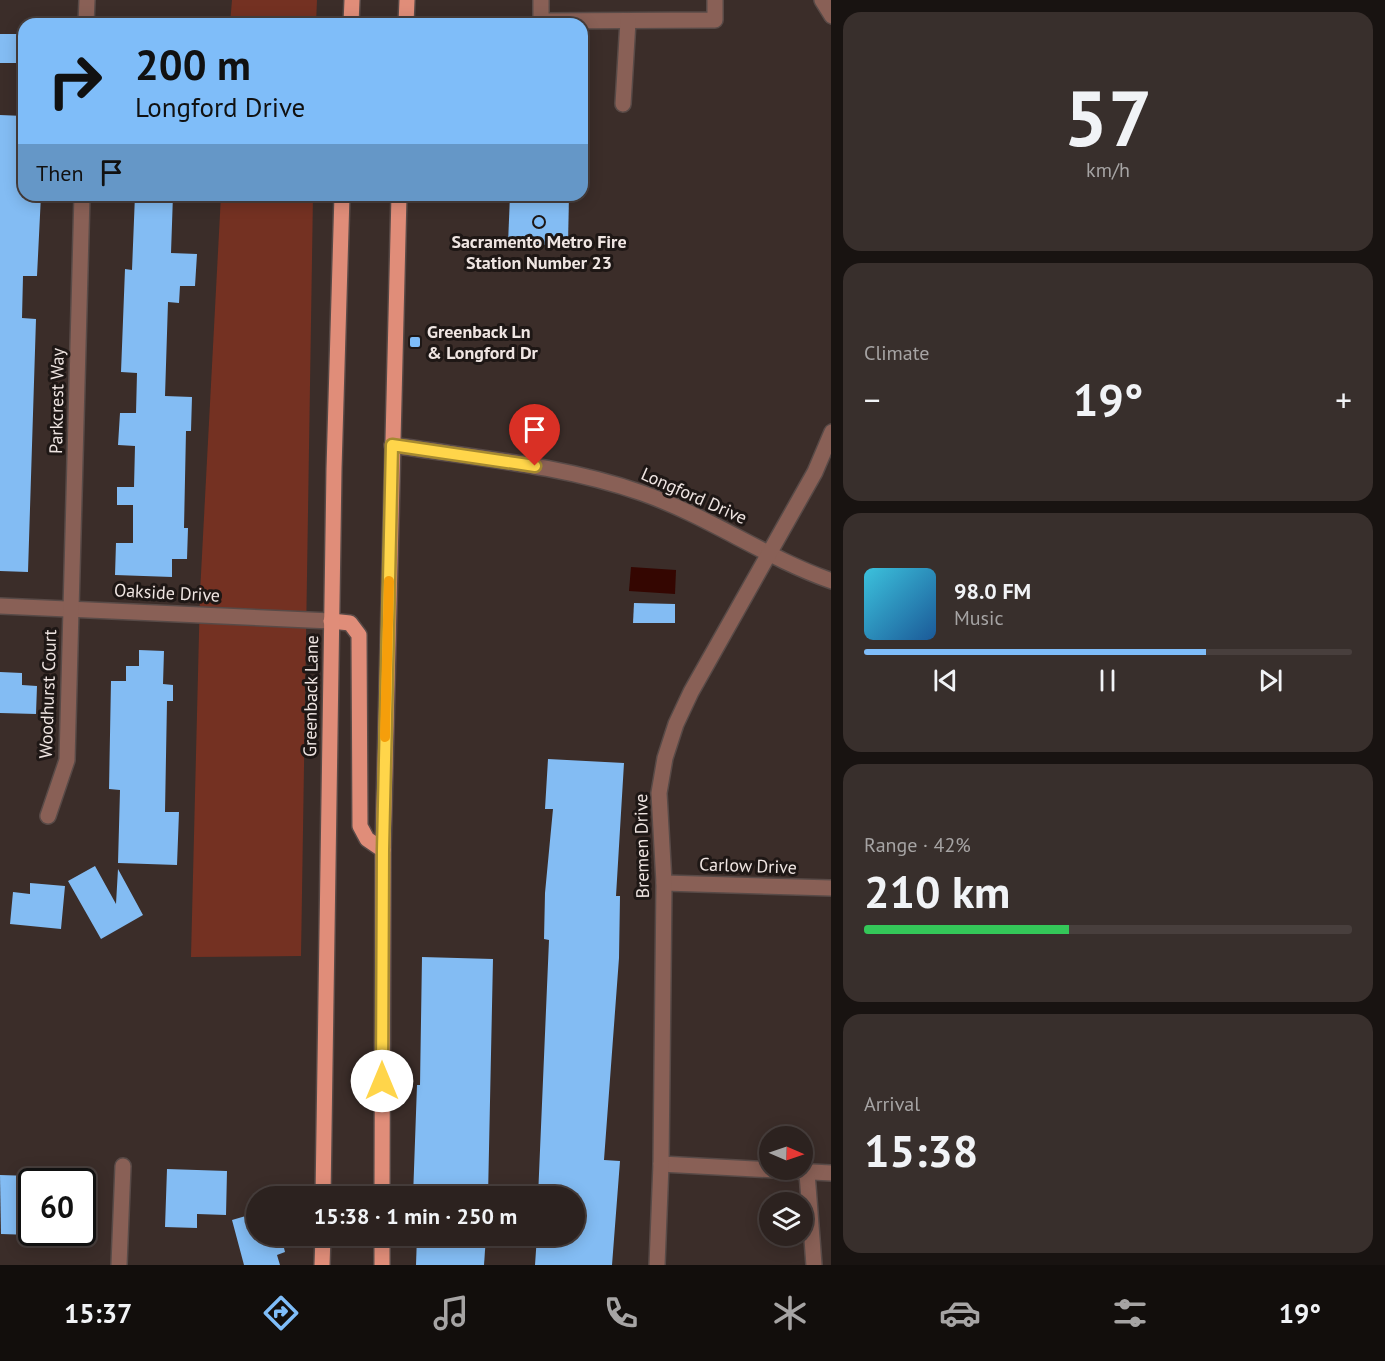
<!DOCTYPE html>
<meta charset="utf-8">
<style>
body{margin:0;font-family:"PT Sans",sans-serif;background:#382f2c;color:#f1f3f6;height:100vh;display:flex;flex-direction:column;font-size:22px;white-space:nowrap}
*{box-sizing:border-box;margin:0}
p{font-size:20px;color:#a6a4a4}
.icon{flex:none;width:33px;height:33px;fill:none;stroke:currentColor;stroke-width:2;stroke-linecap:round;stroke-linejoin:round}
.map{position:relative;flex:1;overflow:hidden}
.details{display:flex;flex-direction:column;gap:12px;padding:12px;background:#181311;width:554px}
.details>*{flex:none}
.banner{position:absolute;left:18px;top:18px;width:570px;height:183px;border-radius:18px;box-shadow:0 3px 15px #0003,0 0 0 2px #483f3d;background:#7fbdf9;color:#111;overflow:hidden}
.needle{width:39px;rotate:92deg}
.tools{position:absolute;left:759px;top:1126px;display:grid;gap:12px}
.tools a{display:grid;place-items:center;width:54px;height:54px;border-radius:50%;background:#2c221f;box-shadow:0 3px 15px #0003,0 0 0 2px #483f3d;font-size:30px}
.speed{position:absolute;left:18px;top:1168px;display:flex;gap:12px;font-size:30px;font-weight:700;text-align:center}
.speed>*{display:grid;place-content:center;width:78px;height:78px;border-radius:50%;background:#2c221f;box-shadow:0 3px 15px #0003,0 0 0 2px #483f3d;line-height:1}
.speed .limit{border:3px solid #111;border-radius:9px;background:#fff;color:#111}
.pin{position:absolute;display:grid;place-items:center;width:51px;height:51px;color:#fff;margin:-62px -26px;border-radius:50% 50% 50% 0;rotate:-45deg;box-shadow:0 0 6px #0007}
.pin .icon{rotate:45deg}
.me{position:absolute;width:66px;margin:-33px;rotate:0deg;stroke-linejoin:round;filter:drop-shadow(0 0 4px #0008)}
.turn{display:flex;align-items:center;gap:21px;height:126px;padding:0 18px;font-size:27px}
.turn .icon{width:78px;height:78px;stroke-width:2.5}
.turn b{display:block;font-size:42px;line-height:51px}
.then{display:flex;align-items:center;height:57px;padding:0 18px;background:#0003;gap:12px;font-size:22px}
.big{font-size:45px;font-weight:700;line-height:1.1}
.details .widget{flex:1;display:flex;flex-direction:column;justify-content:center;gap:9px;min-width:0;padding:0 21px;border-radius:18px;background:#382f2c}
.details .dial{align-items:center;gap:0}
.dial b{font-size:78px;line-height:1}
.song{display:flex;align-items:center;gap:18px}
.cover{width:72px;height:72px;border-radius:9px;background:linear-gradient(135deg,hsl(190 70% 55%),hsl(210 70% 35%))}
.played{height:6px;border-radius:3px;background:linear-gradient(90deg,#7fbdf9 70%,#483f3d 70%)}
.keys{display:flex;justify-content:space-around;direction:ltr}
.heat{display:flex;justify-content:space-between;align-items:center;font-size:33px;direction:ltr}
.charge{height:9px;border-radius:4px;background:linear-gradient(90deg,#34c759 42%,#483f3d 0)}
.trip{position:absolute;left:246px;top:1186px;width:339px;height:60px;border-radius:30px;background:#2c221f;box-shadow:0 3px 15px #0003,0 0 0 2px #483f3d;font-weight:700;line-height:60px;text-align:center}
.tabs{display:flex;height:96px;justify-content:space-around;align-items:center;background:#120e0c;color:#a6a4a4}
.tabs .icon{width:42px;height:42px}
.tabs .on{color:#7fbdf9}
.tabs b{font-size:27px;color:#f1f3f6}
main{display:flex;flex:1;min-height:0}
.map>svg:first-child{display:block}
.green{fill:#743122}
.water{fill:#340601}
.building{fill:#83bcf3}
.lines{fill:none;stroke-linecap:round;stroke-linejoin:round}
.minor-casing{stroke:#584a47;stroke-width:18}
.primary-casing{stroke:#584a47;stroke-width:18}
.minor{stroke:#896056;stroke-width:15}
.primary{stroke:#e08d79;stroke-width:15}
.route-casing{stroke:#a68a30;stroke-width:15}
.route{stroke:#ffd54a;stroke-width:10}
.slow{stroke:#f59e0b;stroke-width:10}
.poi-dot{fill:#7fbdf9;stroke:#1e1715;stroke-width:2}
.labels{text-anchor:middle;stroke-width:6;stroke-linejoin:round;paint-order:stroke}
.poi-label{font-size:18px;font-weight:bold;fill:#efe5e2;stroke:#1e1715}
.street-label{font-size:18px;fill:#efe5e2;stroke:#1e1715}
</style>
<main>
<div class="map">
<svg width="832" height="1265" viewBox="0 0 832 1265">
<rect width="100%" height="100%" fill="#3b2d29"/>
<!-- green -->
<g class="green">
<polygon points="232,0 317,0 316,24 230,24"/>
<polygon points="221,195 313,195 301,956 191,957 200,593"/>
</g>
<!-- water -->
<polygon class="water" points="631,567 676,570 675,594 629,591"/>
<!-- building -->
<g class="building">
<rect x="0" y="34" width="24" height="29"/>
<polygon points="0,115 24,116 24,195 41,195 37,276 23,276 22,318 36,319 28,572 0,571"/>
<polygon points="135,195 173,195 171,253 197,254 195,286 180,286 179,303 168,302 165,396 192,397 191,431 186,431 184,528 188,528 187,559 172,559 172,577 115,575 116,543 133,543 133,505 117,505 117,487 134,487 135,446 118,445 120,413 136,413 137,373 121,372 125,269 132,270"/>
<polygon points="510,195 569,195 568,245 508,244"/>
<polygon points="634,603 675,604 675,623 633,623"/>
<polygon points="139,650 164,651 163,684 173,685 173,701 167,701 165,812 179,812 177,865 118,863 120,790 109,789 111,681 126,681 126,666 139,666"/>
<polygon points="0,672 22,673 22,685 37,686 36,714 0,713"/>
<polygon points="548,759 624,763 616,896 620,896 619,958 604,1160 620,1161 612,1265 535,1265 537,1236 574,1236 574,1197 538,1197 549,940 544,939 545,893 553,809 545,809"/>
<polygon points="95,866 116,904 118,869 143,915 101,939 68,881"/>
<polygon points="30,883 65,886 61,929 10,924 13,892 30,894"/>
<polygon points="422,957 493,959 488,1197 413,1197 417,1085 420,1085"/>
<polygon points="167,1169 227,1171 226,1215 197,1214 197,1228 165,1227"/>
<polygon points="0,1175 32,1176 32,1235 1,1234"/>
<polygon points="256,1213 256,1236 281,1236 285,1252 277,1255 280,1265 244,1265 232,1220"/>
<polygon points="417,1236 486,1236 484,1265 416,1265"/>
</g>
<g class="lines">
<!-- minor casing -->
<g class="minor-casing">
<g id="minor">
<polyline points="541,0 541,21 715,20 715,0"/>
<polyline points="822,0 832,16"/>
<polyline points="86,24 87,0"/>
<polyline points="623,104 628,21"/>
<path d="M 392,445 C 475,458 562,465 642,493 C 708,516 766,558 832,581"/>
<polyline points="0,606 331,621"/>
<polyline points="48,816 67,760 82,195"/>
<polyline points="664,883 832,888"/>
<polyline points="661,1164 832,1173"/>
<polyline points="807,1173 814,1265"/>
<polyline points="119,1265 123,1166"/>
<polyline points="657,1265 661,1164 664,883 659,793 665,758 676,724 691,692 815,472 832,432"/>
</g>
</g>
<!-- primary casing -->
<g class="primary-casing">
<g id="primary">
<polyline points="351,24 352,0"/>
<polyline points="406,24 407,0"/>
<polyline points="331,621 350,623 359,635 360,826 367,839 383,850"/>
<polyline points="323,1197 334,469 342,195"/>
<polyline points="382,1197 383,850 399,195"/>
<polyline points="322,1265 323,1236"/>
<polyline points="382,1265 382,1236"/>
</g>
</g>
<!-- minor -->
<use href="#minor" class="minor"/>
<!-- primary -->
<use href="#primary" class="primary"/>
</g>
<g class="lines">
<!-- route casing -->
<g class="route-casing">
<polyline id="route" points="382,1081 383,850 392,445 535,466"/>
</g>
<!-- route -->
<use href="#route" class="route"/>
<!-- slow -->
<polyline class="slow" points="385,737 389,581"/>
</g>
<!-- markers -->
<g class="poi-dot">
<circle cx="539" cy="222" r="6"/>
<rect x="409" y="336" width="12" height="12" rx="3"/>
</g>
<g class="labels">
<!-- poi labels -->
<g class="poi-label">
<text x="539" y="248">Sacramento Metro Fire<tspan x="539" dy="21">Station Number 23</tspan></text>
<text x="427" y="338" text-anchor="start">Greenback Ln<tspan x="427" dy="21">&amp; Longford Dr</tspan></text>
</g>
<!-- street labels -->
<g class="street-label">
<text transform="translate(57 401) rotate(-89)" y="6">Parkcrest Way</text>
<text transform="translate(694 496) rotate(24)" y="6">Longford Drive</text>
<text transform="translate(167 593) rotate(3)" y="6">Oakside Drive</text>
<text transform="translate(48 694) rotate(-88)" y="6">Woodhurst Court</text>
<text transform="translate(311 696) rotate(-89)" y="6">Greenback Lane</text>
<text transform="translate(642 846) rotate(-91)" y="6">Bremen Drive</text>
<text transform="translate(748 866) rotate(2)" y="6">Carlow Drive</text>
</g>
</g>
</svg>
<div class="tools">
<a><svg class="needle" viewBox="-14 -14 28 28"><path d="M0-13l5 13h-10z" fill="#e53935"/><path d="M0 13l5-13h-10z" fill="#a6a4a4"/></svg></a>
<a><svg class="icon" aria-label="layers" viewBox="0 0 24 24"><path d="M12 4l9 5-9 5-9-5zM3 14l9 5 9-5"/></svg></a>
</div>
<div class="speed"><div class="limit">60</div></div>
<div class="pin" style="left:535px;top:466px;background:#d93025"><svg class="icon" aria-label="arrive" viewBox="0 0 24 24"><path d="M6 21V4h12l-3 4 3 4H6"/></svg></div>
<svg class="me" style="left:382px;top:1081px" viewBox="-20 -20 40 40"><circle r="19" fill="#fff"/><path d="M0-13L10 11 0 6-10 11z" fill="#ffd54a"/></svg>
<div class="trip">15:38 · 1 min · 250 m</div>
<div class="banner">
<div class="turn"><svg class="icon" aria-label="right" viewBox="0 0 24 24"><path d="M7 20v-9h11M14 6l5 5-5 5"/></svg><div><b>200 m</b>Longford Drive</div></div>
<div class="then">Then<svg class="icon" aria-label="arrive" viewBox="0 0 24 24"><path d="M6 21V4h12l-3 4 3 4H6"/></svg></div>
</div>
</div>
<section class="details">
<div class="widget dial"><b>57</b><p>km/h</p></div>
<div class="widget"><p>Climate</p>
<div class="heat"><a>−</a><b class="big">19°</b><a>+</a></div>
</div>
<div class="widget">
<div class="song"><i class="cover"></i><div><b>98.0 FM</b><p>Music</p></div></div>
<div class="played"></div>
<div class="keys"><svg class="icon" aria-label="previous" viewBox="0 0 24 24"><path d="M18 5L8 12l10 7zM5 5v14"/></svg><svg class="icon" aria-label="pause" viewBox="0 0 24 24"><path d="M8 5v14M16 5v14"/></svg><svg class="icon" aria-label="next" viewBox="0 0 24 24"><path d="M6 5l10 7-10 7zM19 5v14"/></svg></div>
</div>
<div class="widget"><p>Range · 42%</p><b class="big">210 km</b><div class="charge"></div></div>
<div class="widget"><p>Arrival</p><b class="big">15:38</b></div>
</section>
</main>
<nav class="tabs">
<b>15:37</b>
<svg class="icon on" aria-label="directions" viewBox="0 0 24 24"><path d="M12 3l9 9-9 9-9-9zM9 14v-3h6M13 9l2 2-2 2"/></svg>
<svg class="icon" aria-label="music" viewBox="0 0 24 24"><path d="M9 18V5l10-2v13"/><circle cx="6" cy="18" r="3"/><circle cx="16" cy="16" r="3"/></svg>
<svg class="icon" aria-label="phone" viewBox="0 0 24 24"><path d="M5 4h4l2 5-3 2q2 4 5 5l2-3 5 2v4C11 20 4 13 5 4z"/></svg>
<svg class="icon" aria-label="climate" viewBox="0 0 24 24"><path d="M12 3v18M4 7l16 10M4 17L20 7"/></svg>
<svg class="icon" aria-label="car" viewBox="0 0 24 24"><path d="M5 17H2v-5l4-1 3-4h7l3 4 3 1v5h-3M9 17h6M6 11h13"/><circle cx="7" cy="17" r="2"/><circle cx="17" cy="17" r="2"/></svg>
<svg class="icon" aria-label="filters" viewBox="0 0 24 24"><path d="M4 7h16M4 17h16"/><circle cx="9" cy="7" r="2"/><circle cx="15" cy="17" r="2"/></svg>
<b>19°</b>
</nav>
